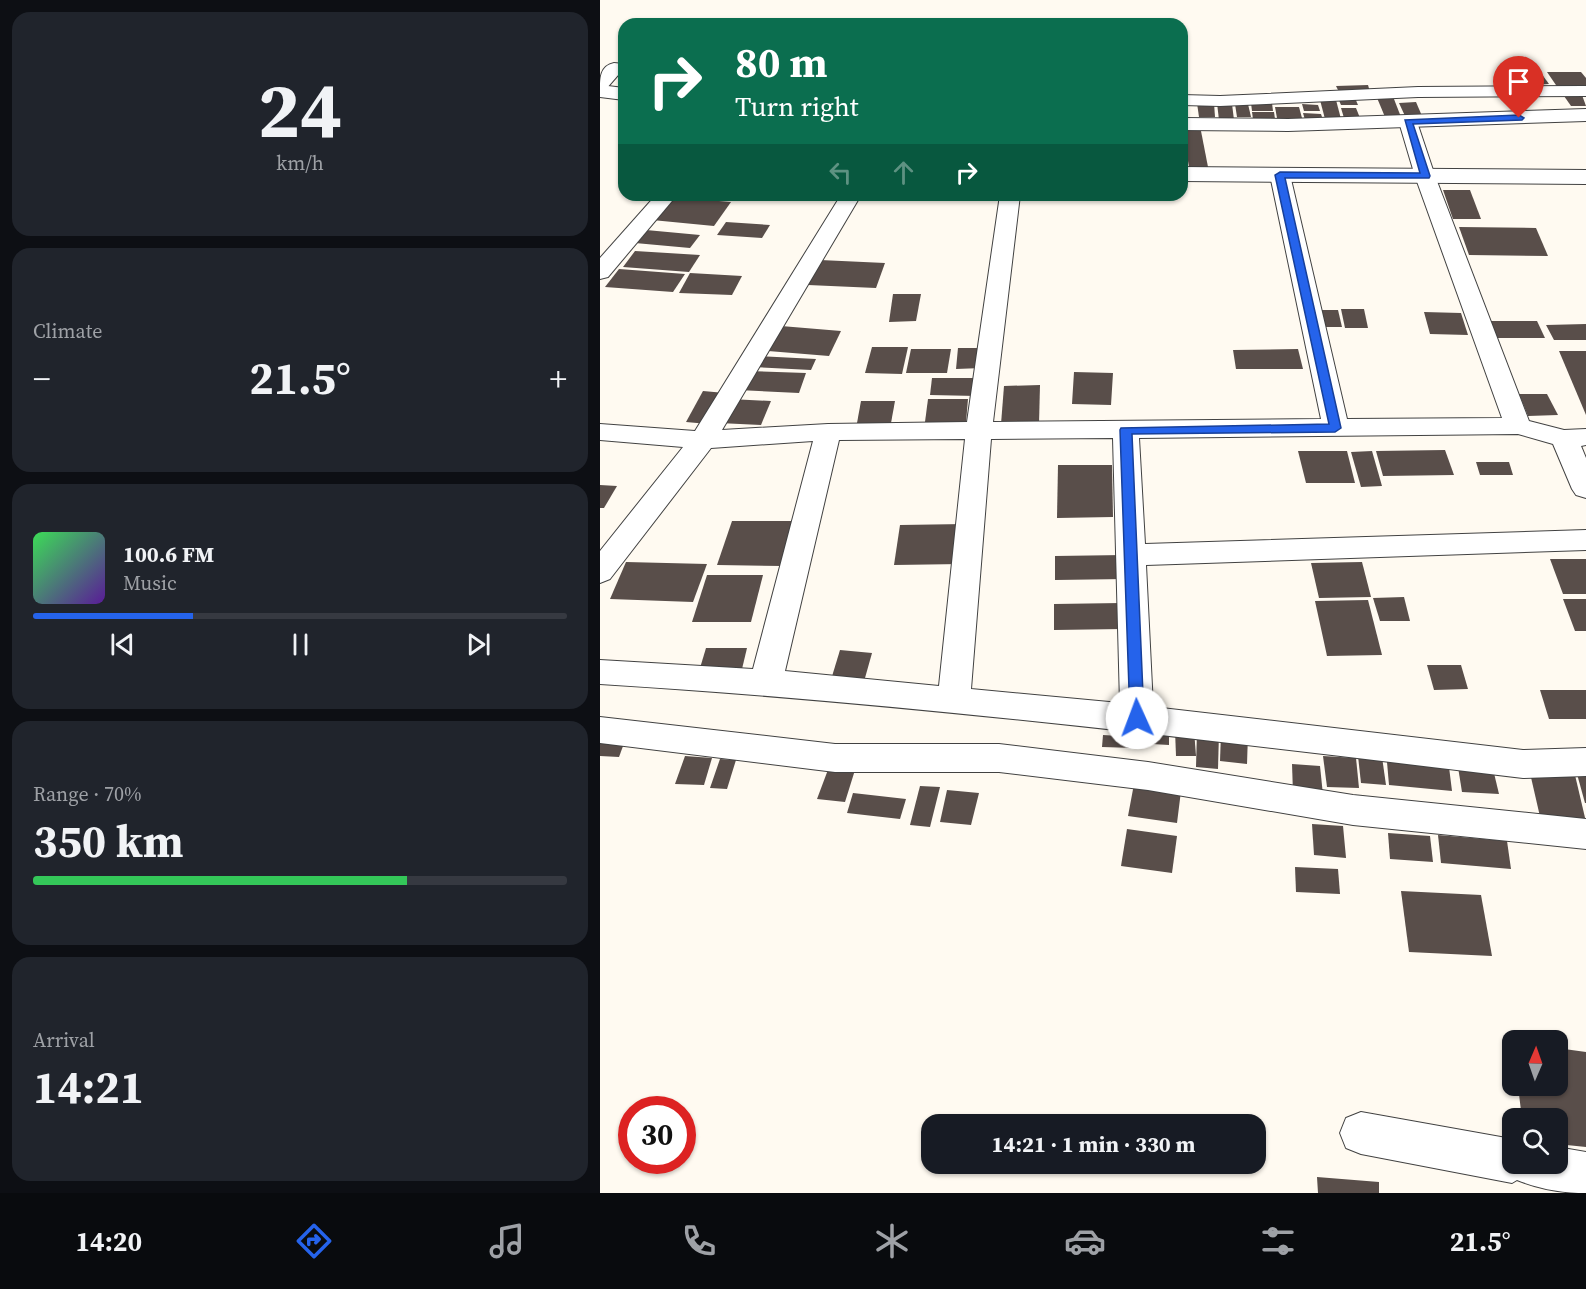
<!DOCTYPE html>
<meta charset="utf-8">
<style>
body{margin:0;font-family:"Source Serif 4",serif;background:#20242c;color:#f1f3f6;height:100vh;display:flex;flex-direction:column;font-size:22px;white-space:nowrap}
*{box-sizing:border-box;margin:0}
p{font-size:20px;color:#9ea1a6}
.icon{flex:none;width:33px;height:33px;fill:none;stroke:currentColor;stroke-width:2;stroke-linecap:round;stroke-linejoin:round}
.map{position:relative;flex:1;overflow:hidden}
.drawer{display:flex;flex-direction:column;gap:12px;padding:12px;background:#0d0f14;width:600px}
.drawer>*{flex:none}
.hud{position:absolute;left:18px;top:18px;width:570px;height:183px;border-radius:18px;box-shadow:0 2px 4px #0004;background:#0b6e4f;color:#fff;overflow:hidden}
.needle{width:39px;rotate:2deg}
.fabs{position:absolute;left:902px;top:1030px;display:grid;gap:12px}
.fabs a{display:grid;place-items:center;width:66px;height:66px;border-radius:12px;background:#171b24;box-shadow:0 2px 4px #0004;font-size:30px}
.speed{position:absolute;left:18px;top:1096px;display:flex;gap:12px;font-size:30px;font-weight:700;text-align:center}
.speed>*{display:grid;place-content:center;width:78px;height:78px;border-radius:50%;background:#171b24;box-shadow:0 2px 4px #0004;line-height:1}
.speed .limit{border:9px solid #d22;background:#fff;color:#111}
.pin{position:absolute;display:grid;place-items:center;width:51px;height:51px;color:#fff;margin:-62px -26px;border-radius:50% 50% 50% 0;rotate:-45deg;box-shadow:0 0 6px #0007}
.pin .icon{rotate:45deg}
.me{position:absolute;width:66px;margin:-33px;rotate:358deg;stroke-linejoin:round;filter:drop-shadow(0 0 4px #0008)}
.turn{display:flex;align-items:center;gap:21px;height:126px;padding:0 18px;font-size:27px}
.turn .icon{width:78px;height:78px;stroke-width:2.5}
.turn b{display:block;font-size:42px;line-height:51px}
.lanes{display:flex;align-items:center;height:57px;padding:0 18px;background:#0003;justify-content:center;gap:30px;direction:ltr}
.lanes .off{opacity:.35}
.big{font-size:45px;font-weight:700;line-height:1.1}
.drawer .card{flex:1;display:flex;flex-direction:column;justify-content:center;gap:9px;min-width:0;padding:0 21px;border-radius:18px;background:#20242c}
.drawer .dial{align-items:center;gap:0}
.dial b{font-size:78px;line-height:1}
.song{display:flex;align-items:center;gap:18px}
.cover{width:72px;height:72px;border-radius:9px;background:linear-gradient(135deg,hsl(130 70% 55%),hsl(270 70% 35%))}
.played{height:6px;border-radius:3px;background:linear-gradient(90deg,#2563eb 30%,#363941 30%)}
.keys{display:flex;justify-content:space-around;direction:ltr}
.heat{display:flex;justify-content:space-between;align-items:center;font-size:33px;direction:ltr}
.charge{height:9px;border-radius:4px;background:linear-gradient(90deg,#34c759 70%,#363941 0)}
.trip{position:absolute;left:321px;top:1114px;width:345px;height:60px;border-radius:18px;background:#171b24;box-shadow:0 2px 4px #0004;font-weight:700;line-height:60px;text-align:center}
.tab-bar{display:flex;height:96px;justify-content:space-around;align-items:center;background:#090b0e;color:#9ea1a6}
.tab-bar .icon{width:42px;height:42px}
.tab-bar .current{color:#2563eb}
.tab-bar b{font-size:27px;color:#f1f3f6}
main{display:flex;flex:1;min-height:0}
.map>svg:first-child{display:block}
.building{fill:#594e4a}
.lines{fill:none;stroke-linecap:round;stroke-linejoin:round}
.minor-casing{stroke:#424242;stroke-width:2}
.tertiary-casing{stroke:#424242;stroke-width:2}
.minor{fill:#fff;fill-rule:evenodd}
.tertiary{fill:#fff;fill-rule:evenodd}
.route{fill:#2563eb;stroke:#184099;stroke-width:1.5}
</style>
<main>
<section class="drawer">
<div class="card dial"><b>24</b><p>km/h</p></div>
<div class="card"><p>Climate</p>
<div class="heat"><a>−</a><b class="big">21.5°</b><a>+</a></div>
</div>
<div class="card">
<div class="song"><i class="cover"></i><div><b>100.6 FM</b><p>Music</p></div></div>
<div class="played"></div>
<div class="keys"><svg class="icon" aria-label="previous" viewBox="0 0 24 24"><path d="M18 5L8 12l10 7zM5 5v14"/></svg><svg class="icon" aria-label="pause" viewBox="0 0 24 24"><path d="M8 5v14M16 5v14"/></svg><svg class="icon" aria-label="next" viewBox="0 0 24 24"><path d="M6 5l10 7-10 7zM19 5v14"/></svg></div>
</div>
<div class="card"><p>Range · 70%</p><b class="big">350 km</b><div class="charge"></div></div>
<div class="card"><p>Arrival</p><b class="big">14:21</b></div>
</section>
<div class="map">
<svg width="986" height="1193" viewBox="0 0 986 1193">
<rect width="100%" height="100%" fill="#fffaf1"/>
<!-- building -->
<g class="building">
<polygon points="938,69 949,84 931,85 922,70"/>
<polygon points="947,72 981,72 986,78 986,88 958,88"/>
<polygon points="768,85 770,92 739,92 736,86"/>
<polygon points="775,93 792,94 801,117 785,117"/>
<polygon points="982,95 986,106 971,106 964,96"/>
<polygon points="738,98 755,98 758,105 741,105"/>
<polygon points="720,100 736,100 741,119 725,119"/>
<polygon points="816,102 822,116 805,116 799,103"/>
<polygon points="597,103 614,103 615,117 599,117"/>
<polygon points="617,103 632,104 634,120 619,120"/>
<polygon points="651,103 672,103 673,111 652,111"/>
<polygon points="635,104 648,104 651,117 637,117"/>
<polygon points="702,104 718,105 720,111 704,111"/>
<polygon points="675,107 699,107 702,118 677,118"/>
<polygon points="741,108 756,108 760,118 744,118"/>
<polygon points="652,112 674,112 675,119 653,119"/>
<polygon points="703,113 721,114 723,120 705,120"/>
<polygon points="583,131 601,131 608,167 589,167"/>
<polygon points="843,190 870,190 881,219 853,219"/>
<polygon points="71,197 131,202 114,226 52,220"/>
<polygon points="126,222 170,225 162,238 117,235"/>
<polygon points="859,227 936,228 948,256 869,255"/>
<polygon points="46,230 100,235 90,248 35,243"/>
<polygon points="35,251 100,255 89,272 23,267"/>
<polygon points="220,260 285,263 276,288 208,285"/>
<polygon points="19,269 85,274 73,292 5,287"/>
<polygon points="90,273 142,276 132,295 79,293"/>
<polygon points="293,294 321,294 316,321 289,322"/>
<polygon points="741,309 764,309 768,328 745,328"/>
<polygon points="716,310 738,310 742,327 720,327"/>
<polygon points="824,312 861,313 868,335 830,334"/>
<polygon points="889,321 937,321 945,338 896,338"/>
<polygon points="986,324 986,340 954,340 946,325"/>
<polygon points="169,325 241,331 229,356 156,350"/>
<polygon points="272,347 308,347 302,374 265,373"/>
<polygon points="358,348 384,348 382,368 356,369"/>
<polygon points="311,349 351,349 347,373 306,373"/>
<polygon points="698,349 703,369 636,369 633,350"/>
<polygon points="959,351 986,351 986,415"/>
<polygon points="157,356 216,359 211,370 152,367"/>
<polygon points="147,371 206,373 199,393 138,390"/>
<polygon points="474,372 513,373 511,405 472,404"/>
<polygon points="332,378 379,378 377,396 330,395"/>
<polygon points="440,385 439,424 401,424 404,386"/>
<polygon points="103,391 125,393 108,424 86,422"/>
<polygon points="919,394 947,394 958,415 928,416"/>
<polygon points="130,399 171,401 161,425 119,423"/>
<polygon points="328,399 368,399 366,422 325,422"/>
<polygon points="261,401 295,401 291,423 257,423"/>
<polygon points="845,450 854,475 783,476 776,451"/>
<polygon points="698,451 747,451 755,483 706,483"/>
<polygon points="772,451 782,486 761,487 751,452"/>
<polygon points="876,462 909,462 913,475 880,475"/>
<polygon points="458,465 512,465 513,517 457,518"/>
<polygon points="0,485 17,486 4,508 0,508"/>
<polygon points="132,521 195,521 182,566 117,565"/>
<polygon points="365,524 362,564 294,565 300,525"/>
<polygon points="524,555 525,579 455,580 455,556"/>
<polygon points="950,559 986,559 986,594 963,594"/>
<polygon points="26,562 107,564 93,602 10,599"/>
<polygon points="762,562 771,597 719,598 711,563"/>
<polygon points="107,575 163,575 151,622 92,622"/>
<polygon points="804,597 810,621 780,621 773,598"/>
<polygon points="963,599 986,599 986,631 975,631"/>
<polygon points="768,600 782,655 727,656 715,601"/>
<polygon points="521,603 522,629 454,630 454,604"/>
<polygon points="106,648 147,648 142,669 100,668"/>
<polygon points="240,650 272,653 263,685 230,683"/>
<polygon points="827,665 861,665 868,689 834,690"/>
<polygon points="940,690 986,690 986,719 949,719"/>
<polygon points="552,729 569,729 569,745 552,744"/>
<polygon points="575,730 594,730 596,756 576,756"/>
<polygon points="597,731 619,733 618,769 596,767"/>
<polygon points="621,733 648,734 647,764 620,761"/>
<polygon points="503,735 535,737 534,748 502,747"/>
<polygon points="0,736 26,738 19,757 0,756"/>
<polygon points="85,756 112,758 104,785 75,784"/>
<polygon points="723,756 756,758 759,788 727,787"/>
<polygon points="758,756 782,757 786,785 761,783"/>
<polygon points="120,759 136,760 127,789 110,788"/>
<polygon points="787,762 849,767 852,791 789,785"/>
<polygon points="692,764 720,766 723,795 693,793"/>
<polygon points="229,767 255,770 245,802 217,799"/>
<polygon points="858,767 893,769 899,794 862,792"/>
<polygon points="930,773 975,775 986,822 941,821"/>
<polygon points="977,774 986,774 986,803 985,803"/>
<polygon points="534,784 581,791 577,823 528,816"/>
<polygon points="320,786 340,787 330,827 310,825"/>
<polygon points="347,790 379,793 371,825 340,822"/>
<polygon points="253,793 306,799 300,819 247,813"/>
<polygon points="712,824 743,826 746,858 714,855"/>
<polygon points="527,829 577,836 572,873 521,866"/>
<polygon points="788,833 830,836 833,862 790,859"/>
<polygon points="838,835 907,841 911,869 841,863"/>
<polygon points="695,867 738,869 740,894 696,892"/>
<polygon points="801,891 881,895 892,956 809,952"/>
<polygon points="957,1048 986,1052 986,1147 957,1144 957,1119 922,1119 918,1086 957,1086"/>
<polygon points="717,1177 779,1182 779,1193 718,1193"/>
</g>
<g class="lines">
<!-- minor casing -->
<g class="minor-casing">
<g id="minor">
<path d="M 14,63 L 24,64 L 24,74 L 19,74 L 6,89 L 0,90 C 0,78 0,66 14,63 Z"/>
<polygon points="986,86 986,96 818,97 620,106 582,105 582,95 620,96 818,87"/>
<path d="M 808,116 L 815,118 L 817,122 L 835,176 L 929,421 L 964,430 L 986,429 L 986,445 L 981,446 L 986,458 L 986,498 L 976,495 L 972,489 L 953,444 L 918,434 L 539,438 L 545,544 L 986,530 L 986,550 L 546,565 L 553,707 L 923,750 L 986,748 L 986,776 L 923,778 C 616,741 309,703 0,684 L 0,660 L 153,669 L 213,441 L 111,448 L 10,579 L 0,583 L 0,551 L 83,447 L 0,440 L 0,424 L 95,431 L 241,195 L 261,195 L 122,430 L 228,424 L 367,422 L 400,195 L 420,195 L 393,422 L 721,419 L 670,175 L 673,171 L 687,171 L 690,175 L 747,419 L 902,418 L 815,176 L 799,122 L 801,118 ZM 513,438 L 520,703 L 371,689 L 391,439 ZM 365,439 L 339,686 L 185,671 L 239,440 Z"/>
<polygon points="56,195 77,195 8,277 0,279 0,258"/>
<polygon points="0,717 235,744 399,744 548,762 753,795 986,819 986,849 753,825 548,790 399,772 235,772 0,743"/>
<path d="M 761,1112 L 912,1139 L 912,1164 L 957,1164 L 957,1147 L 986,1152 L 986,1193 C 963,1193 939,1189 917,1180 L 912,1183 L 761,1154 L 746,1148 L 740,1133 L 746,1118 Z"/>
</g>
</g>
<!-- tertiary casing -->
<g class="tertiary-casing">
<g id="tertiary">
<polygon points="0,85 24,88 24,100 0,97"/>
<polygon points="986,109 986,121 688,131 582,130 582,118 688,119"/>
<polygon points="582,167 986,170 986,184 582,181"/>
</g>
</g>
<!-- minor -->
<use href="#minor" class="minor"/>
<!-- tertiary -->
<use href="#tertiary" class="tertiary"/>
</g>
<!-- route -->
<polygon class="route" points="919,115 924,118 922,120 813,124 830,176 829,178 685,178 741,428 735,432 532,434 544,718 542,722 532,722 530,718 520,430 521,428 729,424 675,175 680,172 820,173 805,120"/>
</svg>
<div class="fabs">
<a><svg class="needle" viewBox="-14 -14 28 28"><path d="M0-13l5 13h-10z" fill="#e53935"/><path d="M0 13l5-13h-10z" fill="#9ea1a6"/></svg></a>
<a><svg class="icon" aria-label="search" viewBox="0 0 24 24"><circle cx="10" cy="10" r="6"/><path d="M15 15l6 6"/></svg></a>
</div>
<div class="speed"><div class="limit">30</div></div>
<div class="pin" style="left:919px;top:118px;background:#d93025"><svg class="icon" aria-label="arrive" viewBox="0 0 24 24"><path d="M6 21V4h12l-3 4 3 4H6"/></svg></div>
<svg class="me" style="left:537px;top:718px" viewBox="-20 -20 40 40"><circle r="19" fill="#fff"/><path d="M0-13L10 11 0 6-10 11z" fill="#2563eb"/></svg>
<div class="trip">14:21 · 1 min · 330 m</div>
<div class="hud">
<div class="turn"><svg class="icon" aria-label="right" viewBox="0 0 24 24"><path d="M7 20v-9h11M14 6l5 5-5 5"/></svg><div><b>80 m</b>Turn right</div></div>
<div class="lanes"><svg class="icon off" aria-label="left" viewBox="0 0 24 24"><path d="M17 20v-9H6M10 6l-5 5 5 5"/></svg><svg class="icon off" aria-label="ahead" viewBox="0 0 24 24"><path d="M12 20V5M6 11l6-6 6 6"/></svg><svg class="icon" aria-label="right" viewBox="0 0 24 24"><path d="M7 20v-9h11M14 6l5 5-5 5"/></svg></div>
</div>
</div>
</main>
<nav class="tab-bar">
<b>14:20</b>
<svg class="icon current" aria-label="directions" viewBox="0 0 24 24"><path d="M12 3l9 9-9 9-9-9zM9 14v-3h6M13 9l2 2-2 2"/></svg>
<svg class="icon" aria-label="music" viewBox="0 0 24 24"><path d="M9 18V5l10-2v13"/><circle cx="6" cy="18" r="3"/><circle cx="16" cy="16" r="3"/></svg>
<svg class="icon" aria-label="phone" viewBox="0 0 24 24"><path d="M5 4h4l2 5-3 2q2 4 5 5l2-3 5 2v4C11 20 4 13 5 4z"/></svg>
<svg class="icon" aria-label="climate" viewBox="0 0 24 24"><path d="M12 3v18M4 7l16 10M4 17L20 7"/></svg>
<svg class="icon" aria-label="car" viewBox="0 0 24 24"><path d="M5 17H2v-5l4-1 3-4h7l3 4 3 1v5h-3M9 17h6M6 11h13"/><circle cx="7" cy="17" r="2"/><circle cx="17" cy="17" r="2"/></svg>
<svg class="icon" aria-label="filters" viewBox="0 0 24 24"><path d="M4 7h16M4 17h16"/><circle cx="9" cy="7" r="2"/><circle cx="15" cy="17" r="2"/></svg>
<b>21.5°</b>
</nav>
